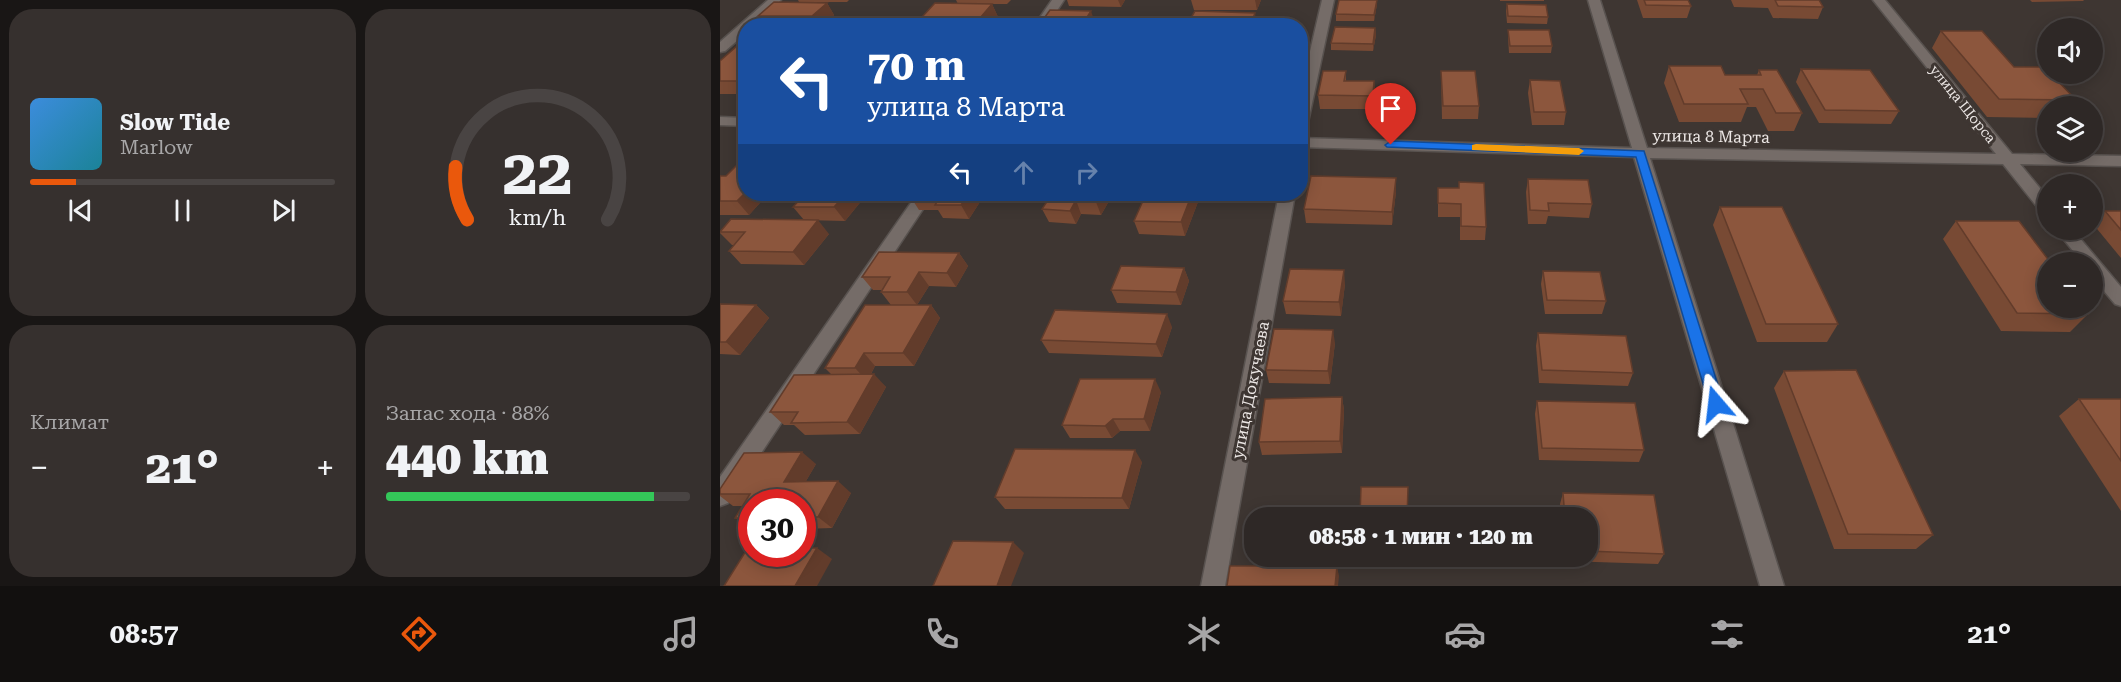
<!DOCTYPE html>
<html lang="ru">
<meta charset="utf-8">
<style>
body{margin:0;font-family:"Roboto Serif",serif;background:#36302e;color:#f1f3f6;height:100vh;display:flex;flex-direction:column;font-size:22px;white-space:nowrap}
*{box-sizing:border-box;margin:0}
p{font-size:20px;color:#a7a6a7}
.icon{flex:none;width:33px;height:33px;fill:none;stroke:currentColor;stroke-width:2;stroke-linecap:round;stroke-linejoin:round}
.map{position:relative;flex:1;overflow:hidden}
.drawer{display:flex;flex-direction:column;gap:9px;padding:9px;background:#191615;width:720px}
.drawer>*{flex:none}
.banner{position:absolute;left:18px;top:18px;width:570px;height:183px;border-radius:24px;box-shadow:0 3px 15px #0003,0 0 0 2px #494443;background:#1a4fa0;color:#fff;overflow:hidden}
.controls{position:absolute;left:1317px;top:18px;display:grid;gap:12px}
.controls a{display:grid;place-items:center;width:66px;height:66px;border-radius:50%;background:#2e2826;box-shadow:0 3px 15px #0003,0 0 0 2px #494443;font-size:30px}
.speed{position:absolute;left:18px;top:489px;display:flex;gap:12px;font-size:30px;font-weight:700;text-align:center}
.speed>*{display:grid;place-content:center;width:78px;height:78px;border-radius:50%;background:#2e2826;box-shadow:0 3px 15px #0003,0 0 0 2px #494443;line-height:1}
.speed .limit{border:9px solid #d22;background:#fff;color:#111}
.pin{position:absolute;display:grid;place-items:center;width:51px;height:51px;color:#fff;margin:-62px -26px;border-radius:50% 50% 50% 0;rotate:-45deg;box-shadow:0 0 6px #0007}
.pin .icon{rotate:45deg}
.me{position:absolute;width:66px;margin:-33px;rotate:343deg;stroke-linejoin:round;filter:drop-shadow(0 0 4px #0008)}
.turn{display:flex;align-items:center;gap:21px;height:126px;padding:0 30px;font-size:27px}
.turn .icon{width:78px;height:78px;stroke-width:2.5}
.turn b{display:block;font-size:42px;line-height:51px}
.lanes{display:flex;align-items:center;height:57px;padding:0 30px;background:#0003;justify-content:center;gap:30px;direction:ltr}
.lanes .off{opacity:.35}
.big{font-size:45px;font-weight:800;line-height:1.1}
.drawer .card{flex:1;display:flex;flex-direction:column;justify-content:center;gap:9px;min-width:0;padding:0 21px;border-radius:24px;background:#36302e}
.drawer .dial{align-items:center;gap:0}
.dial svg{height:156px;overflow:visible;fill:none;stroke:#494443;stroke-width:7;stroke-linecap:round;text-anchor:middle}
.dial text{fill:#f1f3f6;stroke:none}
.song{display:flex;align-items:center;gap:18px}
.cover{width:72px;height:72px;border-radius:9px;background:linear-gradient(135deg,hsl(210 70% 55%),hsl(190 70% 35%))}
.played{height:6px;border-radius:3px;background:linear-gradient(90deg,#ea580c 15%,#494443 15%)}
.keys{display:flex;justify-content:space-around;direction:ltr}
.heat{display:flex;justify-content:space-between;align-items:center;font-size:33px;direction:ltr}
.charge{height:9px;border-radius:4px;background:linear-gradient(90deg,#34c759 88%,#494443 0)}
.drawer .tiles{flex:1;display:grid;gap:9px;grid-template-columns:repeat(2,1fr)}
.trip{position:absolute;left:524px;top:507px;width:354px;height:60px;border-radius:24px;background:#2e2826;box-shadow:0 3px 15px #0003,0 0 0 2px #494443;font-weight:800;line-height:60px;text-align:center}
.tabs{display:flex;height:96px;justify-content:space-around;align-items:center;background:#12100f;color:#a7a6a7}
.tabs .icon{width:42px;height:42px}
.tabs .active{color:#ea580c}
.tabs b{font-size:27px;color:#f1f3f6}
main{display:flex;flex:1;min-height:0}
.map>svg:first-child{display:block}
.lines{fill:none;stroke-linecap:round;stroke-linejoin:round}
.minor-casing{stroke:#58524f;stroke-width:3}
.minor{fill:#756c68;fill-rule:evenodd}
.wall{fill:#784a34}
.shaded-wall{fill:#623c2b}
.building{fill:#8c563d;stroke:#623c2b;stroke-width:1.5}
.route{fill:#1a73e8;stroke:#114b97;stroke-width:1.5}
.slow{fill:#f59e0b}
.labels{text-anchor:middle;stroke-width:6;stroke-linejoin:round;paint-order:stroke}
.far-street-label{font-size:14px;fill:#ece7e5;stroke:#3e3632}
.street-label{font-size:16px;fill:#ece7e5;stroke:#3e3632}
</style>
<main>
<section class="drawer">
<div class="tiles">
<div class="card">
<div class="song"><i class="cover"></i><div><b>Slow Tide</b><p>Marlow</p></div></div>
<div class="played"></div>
<div class="keys"><svg class="icon" aria-label="previous" viewBox="0 0 24 24"><path d="M18 5L8 12l10 7zM5 5v14"/></svg><svg class="icon" aria-label="pause" viewBox="0 0 24 24"><path d="M8 5v14M16 5v14"/></svg><svg class="icon" aria-label="next" viewBox="0 0 24 24"><path d="M6 5l10 7-10 7zM19 5v14"/></svg></div>
</div>
<div class="card dial"><svg viewBox="0 0 100 80">
<path d="M14 69A42 42 0 1 1 86 69"/>
<path d="M14 69A42 42 0 0 1 8 42" stroke="#ea580c"/>
<text x="50" y="56" font-size="32" font-weight="700">22</text>
<text x="50" y="72" font-size="11">km/h</text>
</svg></div>
<div class="card"><p>Климат</p>
<div class="heat"><a>−</a><b class="big">21°</b><a>+</a></div>
</div>
<div class="card"><p>Запас хода · 88%</p><b class="big">440 km</b><div class="charge"></div></div>
</div>
</section>
<div class="map">
<svg width="1401" height="586" viewBox="0 0 1401 586">
<rect width="100%" height="100%" fill="#3e3632"/>
<g class="lines">
<!-- minor casing -->
<g class="minor-casing">
<g id="minor">
<polygon points="48,0 61,0 34,26 26,26 26,33 5,51 0,52 0,42"/>
<polygon points="332,0 344,0 327,26 314,26"/>
<polygon points="602,0 614,0 587,127 580,131 580,94"/>
<polygon points="868,0 880,0 927,148 1276,154 1153,0 1165,0 1292,154 1401,156 1401,166 1300,164 1328,198 1328,214 1322,213 1283,164 930,158 1064,586 1040,586 914,157 580,147 580,138 912,148"/>
<polygon points="0,117 26,118 26,126 0,125"/>
<polygon points="197,194 213,194 8,503 0,506 0,477"/>
<polygon points="559,194 575,194 505,586 481,586"/>
<polygon points="1336,230 1353,230 1401,287 1401,306 1395,304 1372,277 1372,262 1362,262"/>
</g>
</g>
<!-- minor -->
<use href="#minor" class="minor"/>
</g>
<!-- wall -->
<g class="wall">
<polygon points="78,0 129,0 127,2 79,2"/>
<polygon points="236,0 291,0 287,4 272,4 278,17 270,26 207,26 202,17 238,4"/>
<polygon points="347,0 405,0 401,7 349,6"/>
<polygon points="471,0 541,0 537,10 474,10"/>
<rect x="780" y="0" width="44" height="1"/>
<polygon points="917,0 968,0 971,6 967,18 923,18"/>
<polygon points="1011,0 1099,0 1103,7 1098,19 1053,18 1048,8 1014,7"/>
<polygon points="1310,0 1364,0 1363,1 1312,2"/>
<polygon points="107,3 114,15 103,26 45,26 38,16"/>
<polygon points="657,4 654,21 616,21 616,14"/>
<polygon points="787,4 828,17 827,24 787,23 786,11"/>
<polygon points="373,17 369,26 320,26 320,24"/>
<polygon points="655,28 656,35 653,51 611,50 611,43"/>
<polygon points="788,30 832,46 831,53 789,53 788,37"/>
<polygon points="1221,31 1294,67 1356,100 1352,106 1328,106 1328,118 1267,117 1212,48"/>
<polygon points="26,39 26,94 0,94 0,61"/>
<polygon points="949,66 1005,75 1037,75 1039,70 1082,113 1074,131 1048,131 1036,107 1027,107 1021,122 959,122 944,83"/>
<polygon points="1081,69 1179,111 1171,124 1099,123 1076,82"/>
<polygon points="626,71 626,81 654,81 655,94 653,109 600,109 598,95"/>
<polygon points="721,71 759,106 758,119 722,119"/>
<polygon points="810,80 846,112 844,125 812,125 808,93"/>
<polygon points="0,176 26,194 48,194 29,215 0,215"/>
<polygon points="676,178 676,192 672,225 586,223 584,209"/>
<polygon points="808,179 872,204 869,218 828,216 826,224 808,224 806,192"/>
<polygon points="718,188 739,188 766,227 765,240 740,240 740,217 718,217"/>
<polygon points="85,194 147,194 125,221 84,220 73,207"/>
<polygon points="265,194 249,219 223,218 218,210 199,210 190,196"/>
<polygon points="332,194 393,194 381,215 361,214 356,224 329,222 322,209"/>
<polygon points="481,194 465,236 419,234 414,221"/>
<polygon points="1000,207 1118,324 1107,342 1037,342 993,225"/>
<polygon points="1385,211 1401,211 1401,258 1373,224"/>
<polygon points="1236,221 1368,314 1350,332 1281,331 1223,239"/>
<polygon points="0,231 109,234 84,265 21,264 9,251 14,245 12,245 0,233"/>
<polygon points="239,253 248,266 236,287 209,286 197,305 211,305 220,318 194,366 155,366 151,374 166,387 140,434 85,435 74,425 64,425 50,412 111,374 105,368 171,305 161,292 162,290 153,290 142,277"/>
<polygon points="464,268 469,281 461,305 397,303 391,290"/>
<polygon points="823,271 886,301 882,314 825,314 821,284"/>
<polygon points="625,284 621,316 566,314 563,301"/>
<polygon points="0,304 36,305 49,318 20,355 0,354"/>
<polygon points="452,327 442,357 329,353 321,340"/>
<polygon points="818,333 913,373 908,386 819,383 816,346"/>
<polygon points="615,343 610,384 549,383 546,370"/>
<polygon points="1064,371 1213,535 1196,549 1114,549 1054,388"/>
<polygon points="441,392 430,431 400,431 392,438 350,438 342,425"/>
<polygon points="622,397 624,410 622,453 542,455 539,442"/>
<polygon points="1359,399 1401,399 1401,511 1339,416"/>
<polygon points="817,401 924,450 919,462 819,460 815,414"/>
<polygon points="422,462 409,509 285,509 275,497"/>
<polygon points="96,464 86,481 131,493 112,528 82,529 82,502 32,502 32,529 15,518 23,506 13,506 0,496 0,489"/>
<polygon points="843,493 944,554 938,564 844,561 844,556 867,556 867,518 841,518 840,504"/>
</g>
<!-- shaded-wall -->
<g class="shaded-wall">
<polygon points="398,0 405,0 401,7"/>
<polygon points="535,0 541,0 537,10"/>
<polygon points="657,0 657,4 654,21 654,15"/>
<polygon points="107,3 114,15 103,26 98,26 92,16"/>
<polygon points="272,4 278,17 270,26 264,26 260,18"/>
<polygon points="371,11 373,17 369,26 362,26"/>
<polygon points="535,13 537,26 530,26"/>
<polygon points="655,28 656,35 653,51 653,44"/>
<polygon points="654,81 655,94 653,109 653,96"/>
<polygon points="676,178 676,192 672,225 672,212"/>
<polygon points="26,192 26,194 48,194 29,215 17,201"/>
<polygon points="126,194 147,194 125,221 114,207"/>
<polygon points="249,194 265,194 249,219 241,205"/>
<polygon points="380,194 393,194 381,215 376,202"/>
<polygon points="472,194 481,194 465,236 461,222"/>
<polygon points="356,200 361,214 356,224 350,211"/>
<polygon points="98,220 109,234 84,265 73,252"/>
<polygon points="239,253 248,266 236,287 227,273"/>
<polygon points="464,268 469,281 461,305 456,292"/>
<polygon points="624,270 625,284 621,316 619,302"/>
<polygon points="199,272 209,286 197,305 187,292"/>
<polygon points="36,305 49,318 20,355 6,342"/>
<polygon points="211,305 220,318 194,366 183,353"/>
<polygon points="447,314 452,327 442,357 436,344"/>
<polygon points="613,330 615,343 610,384 608,371"/>
<polygon points="144,353 155,366 147,381 135,368"/>
<polygon points="154,374 166,387 140,434 127,422"/>
<polygon points="435,379 441,392 430,431 424,419"/>
<polygon points="622,397 624,410 622,453 620,441"/>
<polygon points="393,419 400,431 392,438 385,426"/>
<polygon points="415,450 422,462 409,509 402,498"/>
<polygon points="82,452 96,464 79,493 64,482"/>
<polygon points="118,481 131,493 112,528 98,517"/>
<polygon points="293,542 304,553 291,586 277,586"/>
<polygon points="97,548 112,559 97,586 75,586"/>
<polygon points="617,566 619,576 618,586 615,586"/>
</g>
<!-- building -->
<g class="building">
<polygon points="619,0 657,0 654,15 616,14"/>
<polygon points="924,0 968,0 971,6 926,5"/>
<polygon points="1055,0 1099,0 1103,7 1058,6"/>
<polygon points="54,2 107,3 92,16 38,16"/>
<polygon points="215,3 272,4 260,18 202,17"/>
<polygon points="787,4 826,5 828,17 788,16"/>
<polygon points="330,10 371,11 362,25 320,24"/>
<polygon points="475,11 535,13 530,26 466,26"/>
<polygon points="615,27 655,28 653,44 611,43"/>
<polygon points="788,30 829,30 832,46 790,46"/>
<polygon points="1221,31 1262,31 1294,67 1325,67 1328,70 1328,74 1331,74 1356,100 1279,99"/>
<polygon points="25,39 26,81 0,81 0,61"/>
<polygon points="949,66 1001,66 1005,75 1041,75 1039,70 1057,70 1082,113 1056,113 1043,89 1020,89 1028,104 964,104"/>
<polygon points="1081,69 1150,70 1179,111 1105,110"/>
<polygon points="603,71 626,71 624,81 654,81 653,96 598,95"/>
<polygon points="721,71 755,71 759,106 723,106"/>
<polygon points="810,80 840,81 846,112 814,112"/>
<polygon points="16,166 26,166 26,192 17,201 0,201 0,176 6,176"/>
<polygon points="591,176 676,178 672,212 584,209"/>
<polygon points="808,179 868,180 872,204 828,203 829,211 810,210"/>
<polygon points="739,182 764,183 766,227 741,226 741,204 718,203 718,188 739,188"/>
<polygon points="85,194 126,194 114,207 73,207"/>
<polygon points="192,194 249,194 241,205 215,205 220,197 190,196"/>
<polygon points="332,194 380,194 376,202 356,200 350,211 322,209"/>
<polygon points="426,194 472,194 461,222 414,221"/>
<polygon points="1000,207 1062,207 1118,324 1046,324"/>
<polygon points="1385,211 1401,211 1401,230"/>
<polygon points="11,219 98,220 73,252 9,251 25,232 0,232"/>
<polygon points="1236,221 1299,221 1330,262 1328,262 1328,308 1363,308 1368,314 1297,313"/>
<polygon points="159,252 239,253 227,273 199,272 187,292 161,292 170,277 142,277"/>
<polygon points="401,266 464,268 456,292 391,290"/>
<polygon points="570,269 624,270 619,302 563,301"/>
<polygon points="823,271 880,272 886,301 827,300"/>
<polygon points="0,304 36,305 6,342 0,342"/>
<polygon points="145,305 211,305 183,353 144,353 135,368 105,368"/>
<polygon points="335,310 447,314 436,344 321,340"/>
<polygon points="554,329 613,330 608,371 546,370"/>
<polygon points="818,333 906,336 913,373 822,370"/>
<polygon points="1136,370 1213,535 1128,534 1064,371"/>
<polygon points="154,374 127,422 71,423 78,412 50,412 74,375"/>
<polygon points="360,379 435,379 424,419 393,419 385,426 342,425"/>
<polygon points="622,397 620,441 539,442 545,399"/>
<polygon points="1359,399 1401,399 1401,461"/>
<polygon points="817,401 915,403 924,450 822,448"/>
<polygon points="295,449 415,450 402,498 275,497"/>
<polygon points="82,452 64,482 118,481 98,517 82,517 82,502 32,502 32,518 15,518 30,494 0,494 0,489 24,453"/>
<polygon points="641,487 688,487 687,518 640,518"/>
<polygon points="843,493 934,495 944,554 867,551 867,518 845,518"/>
<polygon points="233,541 293,542 277,586 213,586"/>
<polygon points="29,546 32,546 32,554 82,554 82,548 97,548 75,586 4,586"/>
<polygon points="510,566 617,566 615,586 507,586"/>
</g>
<!-- route -->
<polygon class="route" points="671,141 924,151 1004,404 1002,408 996,410 991,408 989,404 916,157 667,147 665,145"/>
<!-- slow -->
<polygon class="slow" points="756,144 859,148 864,151 859,155 752,150 752,145"/>
<g class="labels">
<!-- far-street labels -->
<g class="far-street-label">
<text transform="translate(1243 104) rotate(51)" y="5">улица Щорса</text>
</g>
<!-- street labels -->
<g class="street-label">
<text transform="translate(991 136) rotate(1)" y="6">улица 8 Марта</text>
<text transform="translate(530 390) rotate(-79)" y="6">улица Докучаева</text>
</g>
</g>
</svg>
<div class="controls">
<a><svg class="icon" aria-label="sound" viewBox="0 0 24 24"><path d="M4 9h4l5-4v14l-5-4H4zM17 9q2 3 0 6"/></svg></a>
<a><svg class="icon" aria-label="layers" viewBox="0 0 24 24"><path d="M12 4l9 5-9 5-9-5zM3 14l9 5 9-5"/></svg></a>
<a>+</a>
<a>−</a>
</div>
<div class="speed"><div class="limit">30</div></div>
<div class="pin" style="left:671px;top:145px;background:#d93025"><svg class="icon" aria-label="arrive" viewBox="0 0 24 24"><path d="M6 21V4h12l-3 4 3 4H6"/></svg></div>
<svg class="me" style="left:996px;top:404px" viewBox="-20 -20 40 40"><path d="M0-17L14 15 0 8-14 15z" fill="#1a73e8" stroke="#fff" stroke-width="4"/></svg>
<div class="trip">08:58 · 1 мин · 120 m</div>
<div class="banner">
<div class="turn"><svg class="icon" aria-label="left" viewBox="0 0 24 24"><path d="M17 20v-9H6M10 6l-5 5 5 5"/></svg><div><b>70 m</b>улица 8 Марта</div></div>
<div class="lanes"><svg class="icon" aria-label="left" viewBox="0 0 24 24"><path d="M17 20v-9H6M10 6l-5 5 5 5"/></svg><svg class="icon off" aria-label="ahead" viewBox="0 0 24 24"><path d="M12 20V5M6 11l6-6 6 6"/></svg><svg class="icon off" aria-label="right" viewBox="0 0 24 24"><path d="M7 20v-9h11M14 6l5 5-5 5"/></svg></div>
</div>
</div>
</main>
<nav class="tabs">
<b>08:57</b>
<svg class="icon active" aria-label="directions" viewBox="0 0 24 24"><path d="M12 3l9 9-9 9-9-9zM9 14v-3h6M13 9l2 2-2 2"/></svg>
<svg class="icon" aria-label="music" viewBox="0 0 24 24"><path d="M9 18V5l10-2v13"/><circle cx="6" cy="18" r="3"/><circle cx="16" cy="16" r="3"/></svg>
<svg class="icon" aria-label="phone" viewBox="0 0 24 24"><path d="M5 4h4l2 5-3 2q2 4 5 5l2-3 5 2v4C11 20 4 13 5 4z"/></svg>
<svg class="icon" aria-label="climate" viewBox="0 0 24 24"><path d="M12 3v18M4 7l16 10M4 17L20 7"/></svg>
<svg class="icon" aria-label="car" viewBox="0 0 24 24"><path d="M5 17H2v-5l4-1 3-4h7l3 4 3 1v5h-3M9 17h6M6 11h13"/><circle cx="7" cy="17" r="2"/><circle cx="17" cy="17" r="2"/></svg>
<svg class="icon" aria-label="filters" viewBox="0 0 24 24"><path d="M4 7h16M4 17h16"/><circle cx="9" cy="7" r="2"/><circle cx="15" cy="17" r="2"/></svg>
<b>21°</b>
</nav>
